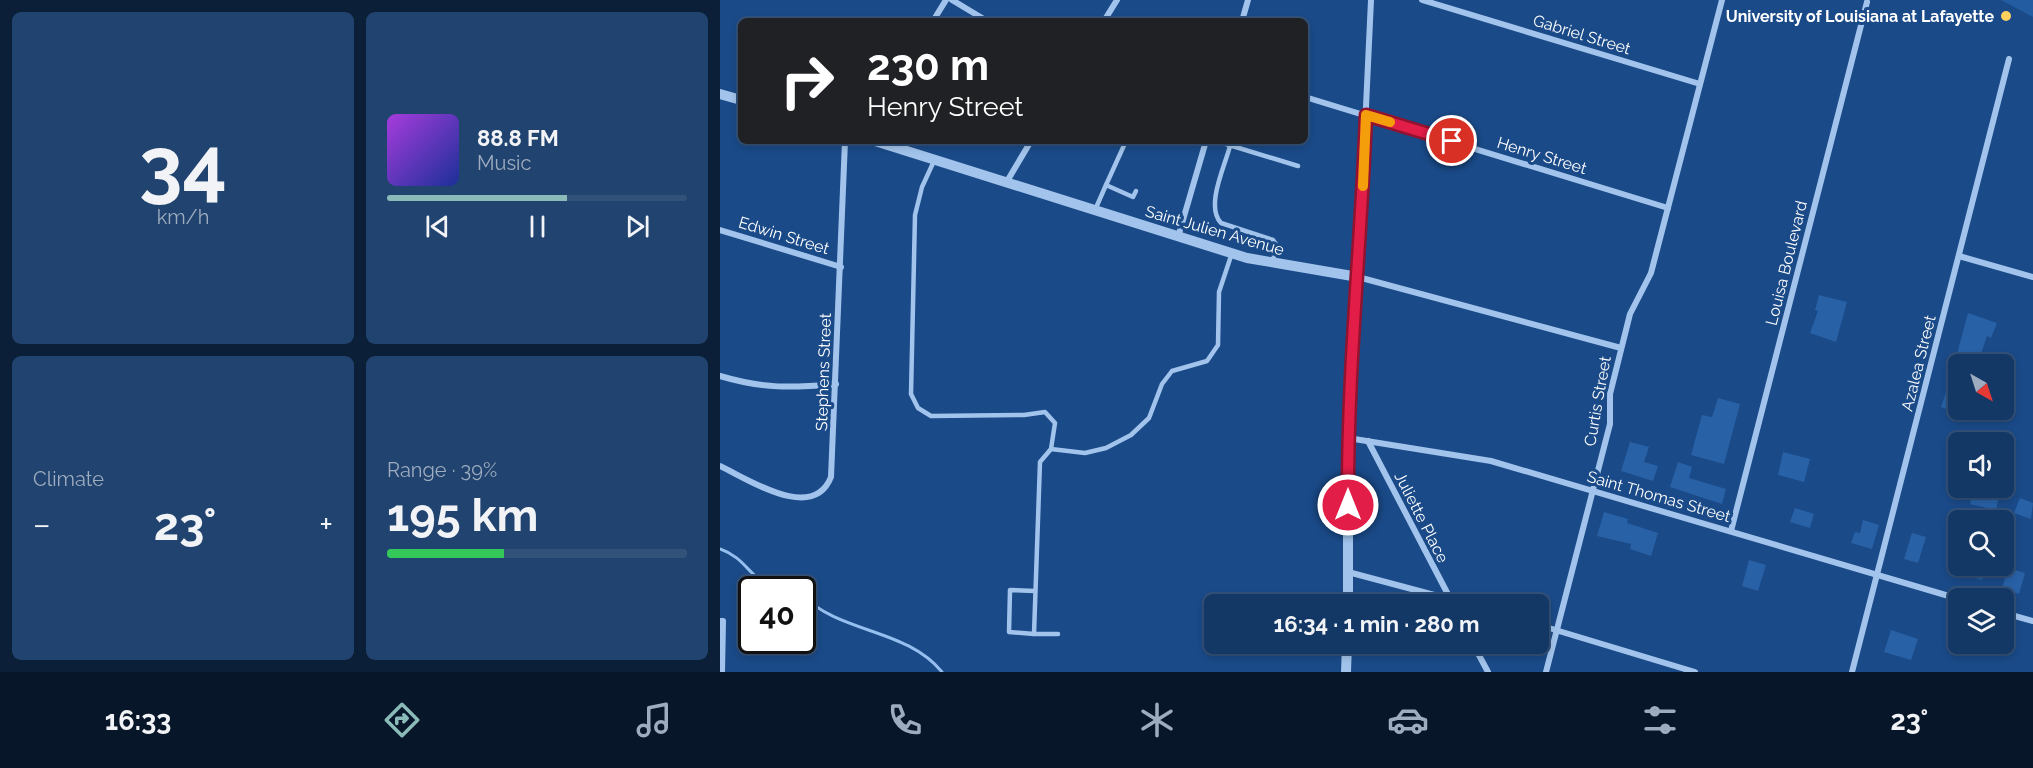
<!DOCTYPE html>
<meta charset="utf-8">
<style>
body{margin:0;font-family:Raleway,sans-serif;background:#21436f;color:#f1f3f6;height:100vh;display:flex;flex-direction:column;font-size:22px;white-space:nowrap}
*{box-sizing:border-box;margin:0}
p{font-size:20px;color:#9dacbf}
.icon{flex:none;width:33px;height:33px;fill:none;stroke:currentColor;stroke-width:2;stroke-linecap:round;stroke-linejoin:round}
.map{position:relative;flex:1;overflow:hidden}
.panel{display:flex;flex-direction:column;gap:12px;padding:12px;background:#0b1f38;width:720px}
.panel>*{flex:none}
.banner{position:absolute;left:18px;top:18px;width:570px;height:126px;border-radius:9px;box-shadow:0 3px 9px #0003,0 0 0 2px #33527a;background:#202124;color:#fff;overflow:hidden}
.needle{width:39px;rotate:141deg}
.tools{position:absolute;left:1228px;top:354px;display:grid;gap:12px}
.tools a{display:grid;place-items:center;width:66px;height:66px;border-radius:9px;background:#143866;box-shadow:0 3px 9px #0003,0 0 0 2px #33527a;font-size:30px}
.speed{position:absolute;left:18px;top:576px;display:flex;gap:12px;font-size:30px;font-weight:700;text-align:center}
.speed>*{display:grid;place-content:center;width:78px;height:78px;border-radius:50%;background:#143866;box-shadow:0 3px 9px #0003,0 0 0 2px #33527a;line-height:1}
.speed .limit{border:3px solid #111;border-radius:9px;background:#fff;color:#111}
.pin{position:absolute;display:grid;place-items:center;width:51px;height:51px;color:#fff;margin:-26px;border:3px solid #fff;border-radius:50%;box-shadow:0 2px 6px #0007}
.me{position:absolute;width:66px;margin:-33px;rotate:0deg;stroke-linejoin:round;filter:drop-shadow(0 0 4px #0008)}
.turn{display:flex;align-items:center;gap:21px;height:126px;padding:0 30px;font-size:27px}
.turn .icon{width:78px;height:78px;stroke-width:2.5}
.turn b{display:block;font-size:42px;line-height:51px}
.big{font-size:45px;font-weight:700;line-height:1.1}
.panel .tile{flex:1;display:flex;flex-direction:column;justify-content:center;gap:9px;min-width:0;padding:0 21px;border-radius:9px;background:#21436f}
.panel .dial{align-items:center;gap:0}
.dial b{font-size:78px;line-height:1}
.song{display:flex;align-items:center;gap:18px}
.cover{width:72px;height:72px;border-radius:9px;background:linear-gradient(135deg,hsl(280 70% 55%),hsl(230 70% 35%))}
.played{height:6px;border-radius:3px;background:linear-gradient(90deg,#8bbbb9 60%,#33527a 60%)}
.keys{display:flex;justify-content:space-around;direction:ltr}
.heat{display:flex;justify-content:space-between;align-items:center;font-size:33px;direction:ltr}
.charge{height:9px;border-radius:4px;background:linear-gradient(90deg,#34c759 39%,#33527a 0)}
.panel .tiles{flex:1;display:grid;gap:12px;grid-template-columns:repeat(2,1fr)}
.trip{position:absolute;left:484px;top:594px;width:345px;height:60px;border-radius:9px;background:#143866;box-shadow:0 3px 9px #0003,0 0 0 2px #33527a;font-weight:700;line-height:60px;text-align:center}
.menu{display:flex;height:96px;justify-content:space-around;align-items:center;background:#081629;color:#9dacbf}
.menu .icon{width:42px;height:42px}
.menu .current{color:#8bbbb9}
.menu b{font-size:27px;color:#f1f3f6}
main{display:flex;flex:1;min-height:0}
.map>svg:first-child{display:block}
.garden{fill:#235ca1}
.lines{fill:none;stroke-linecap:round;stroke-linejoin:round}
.stream{stroke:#95bfef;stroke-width:3}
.building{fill:#2861a6}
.service{stroke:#a2c4ec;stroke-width:4.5}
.minor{stroke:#a2c4ec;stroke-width:6}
.tertiary{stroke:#a2c4ec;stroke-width:10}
.route-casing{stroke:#92132f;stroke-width:15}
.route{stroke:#e11d48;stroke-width:10}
.slow{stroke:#f59e0b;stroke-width:10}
.poi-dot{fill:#ffd05e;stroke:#1a4a88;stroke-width:2}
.labels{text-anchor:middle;stroke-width:6;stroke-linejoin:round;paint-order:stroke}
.poi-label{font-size:16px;font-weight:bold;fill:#fff;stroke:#1a4a88;text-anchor:end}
.street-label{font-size:16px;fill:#fff;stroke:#1a4a88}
</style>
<main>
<section class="panel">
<div class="tiles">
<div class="tile dial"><b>34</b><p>km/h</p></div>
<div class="tile">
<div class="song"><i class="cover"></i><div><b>88.8 FM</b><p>Music</p></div></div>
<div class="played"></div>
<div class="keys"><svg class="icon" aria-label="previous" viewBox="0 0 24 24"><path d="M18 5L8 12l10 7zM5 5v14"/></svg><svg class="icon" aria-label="pause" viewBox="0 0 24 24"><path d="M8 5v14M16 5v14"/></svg><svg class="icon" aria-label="next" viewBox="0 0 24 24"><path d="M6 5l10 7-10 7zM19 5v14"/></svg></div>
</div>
<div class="tile"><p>Climate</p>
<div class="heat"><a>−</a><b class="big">23°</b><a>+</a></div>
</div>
<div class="tile"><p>Range · 39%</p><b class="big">195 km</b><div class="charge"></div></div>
</div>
</section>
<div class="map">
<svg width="1313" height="672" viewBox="0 0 1313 672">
<rect width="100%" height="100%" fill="#1a4a88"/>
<!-- garden -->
<polygon class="garden" points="1281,0 1313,0 1313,17"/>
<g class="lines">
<!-- stream -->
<g class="stream">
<path d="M 0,549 C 34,561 26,587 75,590"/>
<path d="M 82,595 C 121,634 186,628 222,672"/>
</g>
</g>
<!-- building -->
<g class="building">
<polygon points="1099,295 1127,302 1116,342 1090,333 1098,311 1095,310"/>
<polygon points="1248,313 1277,323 1271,338 1267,336 1259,360 1237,354"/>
<polygon points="1229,383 1239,387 1239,413 1221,407"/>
<polygon points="998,398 1020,404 1004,464 971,455 982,415 992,417"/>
<polygon points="910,442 929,447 924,462 938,466 933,481 901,471"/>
<polygon points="1063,452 1090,459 1084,482 1058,475"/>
<polygon points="958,462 972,467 969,478 1006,489 1002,504 950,487"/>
<polygon points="1253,490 1279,496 1276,510 1250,504"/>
<polygon points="1300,498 1313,503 1311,519 1294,513"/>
<polygon points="1075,508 1094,514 1090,528 1070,522"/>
<polygon points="884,512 908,519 907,523 938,533 931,556 910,549 911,544 877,536"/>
<polygon points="1143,520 1159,525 1152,549 1131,543 1135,532 1140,533"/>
<polygon points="1192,533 1206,537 1198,563 1184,559"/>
<polygon points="1029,560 1046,565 1038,591 1022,586"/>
<polygon points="1249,566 1267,566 1262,580 1245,575"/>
<polygon points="1288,568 1305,573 1299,594 1282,589"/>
<polygon points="1171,630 1198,639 1191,660 1164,652"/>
</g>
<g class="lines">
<!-- service -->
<g class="service">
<polyline points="406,141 386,185 413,197 416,191"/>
<polyline points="496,141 578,166"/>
<path d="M 510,146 C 505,166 485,206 501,223 L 553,240 L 556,244 L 553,262"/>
<polyline points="214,161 202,187 195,215 191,394 198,408 211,416 304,415 325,412 335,423 331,449 320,462 314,634 289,632 290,590 315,591"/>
<polyline points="375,210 386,185"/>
<polyline points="331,449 365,453 386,448 411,435 429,418 442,384 452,371 487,361 498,345 499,292 512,253"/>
<polyline points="314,634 338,634"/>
</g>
<!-- minor -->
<g class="minor">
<polyline points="232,0 267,21"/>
<polyline points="651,0 638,277 901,348"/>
<polyline points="702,0 980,84"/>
<polyline points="213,21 226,0"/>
<polyline points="384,21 397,0"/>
<polyline points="522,21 528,0"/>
<polyline points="585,97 948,208"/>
<polyline points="286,183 311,141"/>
<polyline points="0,230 121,267"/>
<polyline points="458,237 486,141"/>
<polyline points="1239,256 1313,277"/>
<path d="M 0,376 C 44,389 71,388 116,384"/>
<polyline points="628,438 771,461 1239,599"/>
<polyline points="648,441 733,604"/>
<path d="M 0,466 C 28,479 93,523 111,477 L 125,141"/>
<polyline points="1011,531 1147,2"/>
<polyline points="628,572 748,604"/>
<polyline points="1284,613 1313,621"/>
<polyline points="0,621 3,621 2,672"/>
<polyline points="819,625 975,672"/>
<polyline points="753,644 768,672"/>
<polyline points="826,672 890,424 890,394 910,314 931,273 1002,0"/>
<polyline points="1132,672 1289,59"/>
</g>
<!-- tertiary -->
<g class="tertiary">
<polyline points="0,94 21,100"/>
<polyline points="155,141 527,258 638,277 628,408 628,604"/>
<polyline points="626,672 627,644"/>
</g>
</g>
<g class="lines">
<!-- route casing -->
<g class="route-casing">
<path id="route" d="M 628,505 C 627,375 641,245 646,115 L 732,141"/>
</g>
<!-- route -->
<use href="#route" class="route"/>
<!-- slow -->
<polyline class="slow" points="643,186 646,115 670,122"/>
</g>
<!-- markers -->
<circle class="poi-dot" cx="1286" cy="16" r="6"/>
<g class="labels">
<!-- poi labels -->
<g class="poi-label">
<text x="1274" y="22">University of Louisiana at Lafayette</text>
</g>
<!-- street labels -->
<g class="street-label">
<text transform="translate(862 34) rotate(17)" y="6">Gabriel Street</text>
<text transform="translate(822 155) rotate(17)" y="6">Henry Street</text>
<text transform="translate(495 230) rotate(16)" y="6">Saint Julien Avenue</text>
<text transform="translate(64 235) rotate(17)" y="6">Edwin Street</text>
<text transform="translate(1066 263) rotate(-76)" y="6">Louisa Boulevard</text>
<text transform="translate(1198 363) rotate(-76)" y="6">Azalea Street</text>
<text transform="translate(103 372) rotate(-88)" y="6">Stephens Street</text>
<text transform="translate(877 401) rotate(-80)" y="6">Curtis Street</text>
<text transform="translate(939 496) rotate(16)" y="6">Saint Thomas Street</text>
<text transform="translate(702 517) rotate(63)" y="6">Juliette Place</text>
</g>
</g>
</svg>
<div class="tools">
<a><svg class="needle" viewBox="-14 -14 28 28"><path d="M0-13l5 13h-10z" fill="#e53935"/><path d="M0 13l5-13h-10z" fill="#9dacbf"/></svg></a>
<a><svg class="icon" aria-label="sound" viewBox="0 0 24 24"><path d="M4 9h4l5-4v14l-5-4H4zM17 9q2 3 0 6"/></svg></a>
<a><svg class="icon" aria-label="search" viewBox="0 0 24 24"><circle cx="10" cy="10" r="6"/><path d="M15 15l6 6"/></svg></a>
<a><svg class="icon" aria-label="layers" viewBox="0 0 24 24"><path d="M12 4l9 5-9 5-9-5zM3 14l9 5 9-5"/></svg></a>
</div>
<div class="speed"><div class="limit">40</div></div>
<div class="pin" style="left:732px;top:141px;background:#d93025"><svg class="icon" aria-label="arrive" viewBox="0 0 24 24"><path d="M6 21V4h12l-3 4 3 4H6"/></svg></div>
<svg class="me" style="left:628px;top:505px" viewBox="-20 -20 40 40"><circle r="17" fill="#e11d48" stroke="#fff" stroke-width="3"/><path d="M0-11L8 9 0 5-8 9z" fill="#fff"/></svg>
<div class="trip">16:34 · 1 min · 280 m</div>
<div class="banner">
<div class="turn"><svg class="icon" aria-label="right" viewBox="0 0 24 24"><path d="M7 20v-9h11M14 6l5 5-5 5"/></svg><div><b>230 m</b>Henry Street</div></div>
</div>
</div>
</main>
<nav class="menu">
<b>16:33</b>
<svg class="icon current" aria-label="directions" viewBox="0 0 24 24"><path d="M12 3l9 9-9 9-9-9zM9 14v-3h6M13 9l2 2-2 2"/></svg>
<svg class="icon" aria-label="music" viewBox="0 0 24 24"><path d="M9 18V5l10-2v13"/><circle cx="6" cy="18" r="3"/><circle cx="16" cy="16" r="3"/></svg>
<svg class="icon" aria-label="phone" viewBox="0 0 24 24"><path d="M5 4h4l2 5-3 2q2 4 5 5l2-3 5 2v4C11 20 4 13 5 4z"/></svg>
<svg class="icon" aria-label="climate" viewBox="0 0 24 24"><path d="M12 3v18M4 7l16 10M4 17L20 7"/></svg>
<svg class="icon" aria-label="car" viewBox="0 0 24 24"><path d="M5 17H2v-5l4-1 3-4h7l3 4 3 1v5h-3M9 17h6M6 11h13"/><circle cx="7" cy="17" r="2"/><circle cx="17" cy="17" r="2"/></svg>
<svg class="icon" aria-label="filters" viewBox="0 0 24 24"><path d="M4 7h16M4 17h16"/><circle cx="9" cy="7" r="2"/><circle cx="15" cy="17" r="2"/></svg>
<b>23°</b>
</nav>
